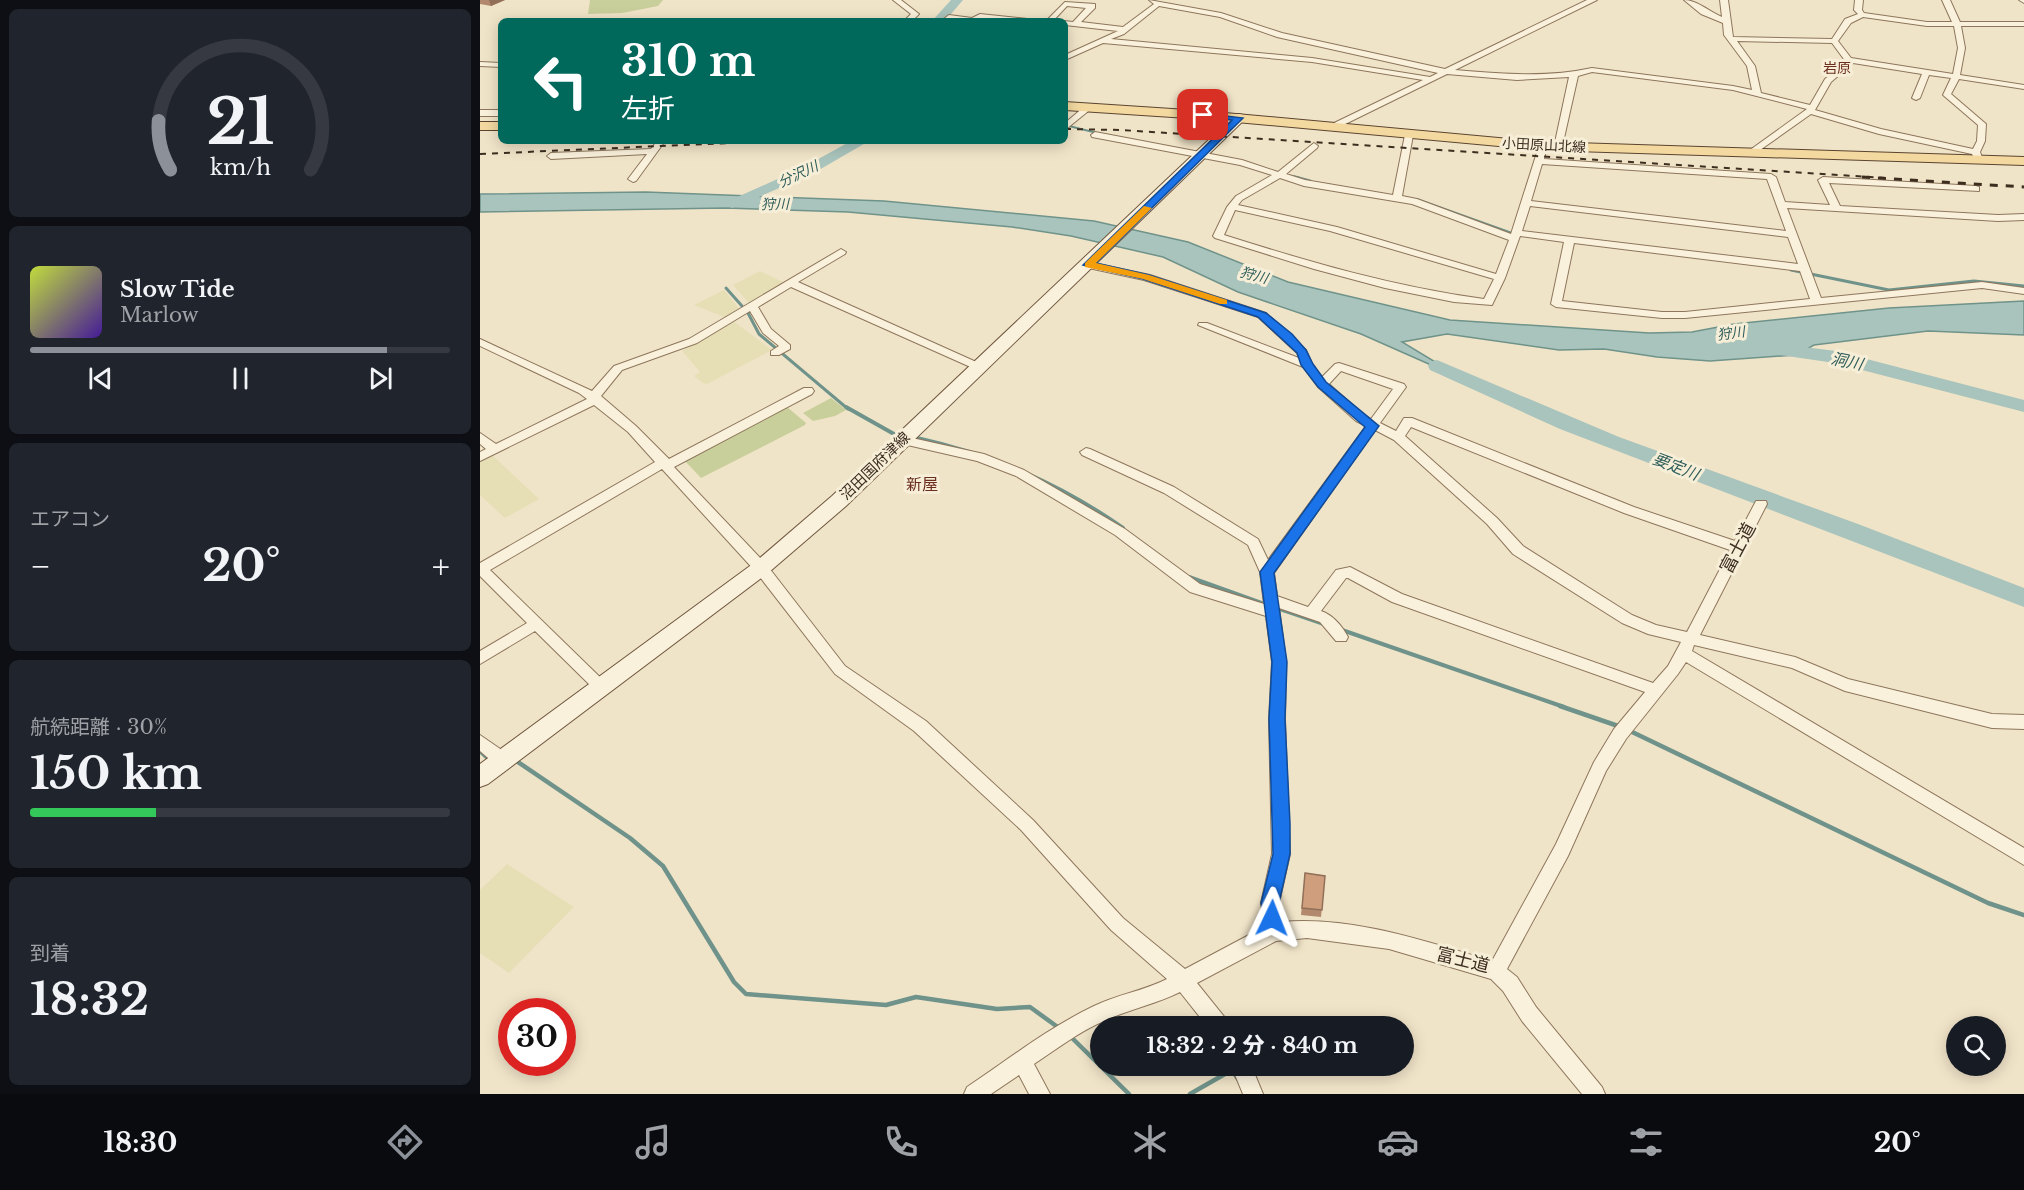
<!DOCTYPE html>
<html lang="ja">
<meta charset="utf-8">
<style>
body{margin:0;font-family:"Libre Baskerville","Noto Sans JP",serif;background:#20242c;color:#f1f3f6;height:100vh;display:flex;flex-direction:column;font-size:22px;white-space:nowrap}
*{box-sizing:border-box;margin:0}
p{font-size:20px;color:#9ea1a6}
.icon{flex:none;width:33px;height:33px;fill:none;stroke:currentColor;stroke-width:2;stroke-linecap:round;stroke-linejoin:round}
.map{position:relative;flex:1;overflow:hidden}
.panel{display:flex;flex-direction:column;gap:9px;padding:9px;background:#0d0f14;width:480px}
.panel>*{flex:none}
.guide{position:absolute;left:18px;top:18px;width:570px;height:126px;border-radius:9px;box-shadow:0 3px 15px #0003;background:#00695c;color:#fff;overflow:hidden}
.fabs{position:absolute;left:1466px;top:1016px;display:grid;gap:12px}
.fabs a{display:grid;place-items:center;width:60px;height:60px;border-radius:50%;background:#171b24;box-shadow:0 3px 15px #0003;font-size:30px}
.speed{position:absolute;left:18px;top:998px;display:flex;gap:12px;font-size:30px;font-weight:700;text-align:center}
.speed>*{display:grid;place-content:center;width:78px;height:78px;border-radius:50%;background:#171b24;box-shadow:0 3px 15px #0003;line-height:1}
.speed .limit{border:9px solid #d22;background:#fff;color:#111}
.pin{position:absolute;display:grid;place-items:center;width:51px;height:51px;color:#fff;margin:-26px;border-radius:12px;box-shadow:0 3px 9px #0006}
.me{position:absolute;width:66px;margin:-33px;rotate:2deg;stroke-linejoin:round;filter:drop-shadow(0 0 4px #0008)}
.turn{display:flex;align-items:center;gap:21px;height:126px;padding:0 24px;font-size:27px}
.turn .icon{width:78px;height:78px;stroke-width:2.5}
.turn b{display:block;font-size:42px;line-height:51px}
.big{font-size:45px;font-weight:800;line-height:1.1}
.panel .card{flex:1;display:flex;flex-direction:column;justify-content:center;gap:9px;min-width:0;padding:0 21px;border-radius:9px;background:#20242c}
.panel .dial{align-items:center;gap:0}
.dial svg{height:156px;overflow:visible;fill:none;stroke:#363941;stroke-width:7;stroke-linecap:round;text-anchor:middle}
.dial text{fill:#f1f3f6;stroke:none}
.song{display:flex;align-items:center;gap:18px}
.cover{width:72px;height:72px;border-radius:9px;background:linear-gradient(135deg,hsl(70 70% 55%),hsl(260 70% 35%))}
.played{height:6px;border-radius:3px;background:linear-gradient(90deg,#8c9099 85%,#363941 85%)}
.keys{display:flex;justify-content:space-around;direction:ltr}
.heat{display:flex;justify-content:space-between;align-items:center;font-size:33px;direction:ltr}
.charge{height:9px;border-radius:4px;background:linear-gradient(90deg,#34c759 30%,#363941 0)}
.trip{position:absolute;left:610px;top:1016px;width:324px;height:60px;border-radius:30px;background:#171b24;box-shadow:0 3px 15px #0003;font-weight:800;line-height:60px;text-align:center}
.tab-bar{display:flex;height:96px;justify-content:space-around;align-items:center;background:#090b0e;color:#9ea1a6}
.tab-bar .icon{width:42px;height:42px}
.tab-bar .active{color:#8c9099}
.tab-bar b{font-size:27px;color:#f1f3f6}
main{display:flex;flex:1;min-height:0}
.map>svg:first-child{display:block}
.farmland{fill:#e6deb5}
.green{fill:#c9cf9b}
.water{fill:#a9c4bc;stroke:#6f938a;stroke-width:1.5}
.lines{fill:none;stroke-linecap:round;stroke-linejoin:round}
.stream-far3{stroke:#6f938a;stroke-width:2}
.stream-far2{stroke:#6f938a;stroke-width:3}
.stream-far1{stroke:#6f938a;stroke-width:4}
.stream{stroke:#6f938a;stroke-width:4.5}
.river{fill:#a9c4bc;fill-rule:evenodd}
.minor-casing{stroke:#8d765c;stroke-width:2}
.secondary-casing{stroke:#6f573f;stroke-width:2}
.primary-casing{stroke:#5b4430;stroke-width:2}
.minor{fill:#faf1dc;fill-rule:evenodd}
.secondary{fill:#faf1dc;fill-rule:evenodd}
.primary{fill:#f3d9a0;fill-rule:evenodd}
.rail-far1{stroke:#3d2e20;stroke-width:2;stroke-dasharray:6 6;stroke-linecap:butt}
.rail{stroke:#3d2e20;stroke-width:3;stroke-dasharray:8 8;stroke-linecap:butt}
.wall{fill:#b2896c}
.shaded-wall{fill:#916f58}
.building{fill:#cf9f7d;stroke:#916f58;stroke-width:1.5}
.route{fill:#1a73e8;stroke:#114b97;stroke-width:1.5}
.slow{fill:#f59e0b}
.labels{text-anchor:middle;stroke-width:6;stroke-linejoin:round;paint-order:stroke}
.far-neighbourhood-label{font-size:14px;fill:#6b2e1e;stroke:#f7eed8}
.far-street-label{font-size:14px;fill:#3d2e20;stroke:#f7eed8}
.far-water-label{font-size:14px;font-style:italic;fill:#2f5d5a;stroke:#f7eed8}
.street-label{font-size:15px;fill:#3d2e20;stroke:#f7eed8}
.water-label{font-size:16px;font-style:italic;fill:#2f5d5a;stroke:#f7eed8}
.neighbourhood-label{font-size:16px;fill:#6b2e1e;stroke:#f7eed8}
.near-street-label{font-size:18px;fill:#3d2e20;stroke:#f7eed8}
</style>
<main>
<section class="panel">
<div class="card dial"><svg viewBox="0 0 100 80">
<path d="M14 69A42 42 0 1 1 86 69"/>
<path d="M14 69A42 42 0 0 1 8 44" stroke="#8c9099"/>
<text x="50" y="56" font-size="32" font-weight="700">21</text>
<text x="50" y="72" font-size="11">km/h</text>
</svg></div>
<div class="card">
<div class="song"><i class="cover"></i><div><b>Slow Tide</b><p>Marlow</p></div></div>
<div class="played"></div>
<div class="keys"><svg class="icon" aria-label="previous" viewBox="0 0 24 24"><path d="M18 5L8 12l10 7zM5 5v14"/></svg><svg class="icon" aria-label="pause" viewBox="0 0 24 24"><path d="M8 5v14M16 5v14"/></svg><svg class="icon" aria-label="next" viewBox="0 0 24 24"><path d="M6 5l10 7-10 7zM19 5v14"/></svg></div>
</div>
<div class="card"><p>エアコン</p>
<div class="heat"><a>−</a><b class="big">20°</b><a>+</a></div>
</div>
<div class="card"><p>航続距離 · 30%</p><b class="big">150 km</b><div class="charge"></div></div>
<div class="card"><p>到着</p><b class="big">18:32</b></div>
</section>
<div class="map">
<svg width="1544" height="1094" viewBox="0 0 1544 1094">
<rect width="100%" height="100%" fill="#f0e4c8"/>
<!-- farmland -->
<g class="farmland">
<polygon points="280,271 305,283 270,304 253,285"/>
<polygon points="244,290 260,310 247,318 214,305"/>
<polygon points="253,321 292,350 227,384 223,383 214,376 220,372 202,351"/>
<polygon points="11,454 59,499 25,518 0,495 0,460"/>
<polygon points="27,864 94,907 29,973 0,953 0,890"/>
</g>
<!-- green -->
<g class="green">
<polygon points="110,0 183,0 178,6 142,13 108,14"/>
<polygon points="351,398 366,410 355,416 333,421 323,413"/>
<polygon points="306,406 326,423 325,425 221,478 204,460"/>
</g>
<!-- water -->
<polygon class="water" points="166,192 404,201 614,221 708,242 808,282 970,320 1169,333 1212,332 1254,324 1409,308 1544,301 1544,335 1448,331 1334,345 1316,355 1230,361 1177,357 1124,349 1079,350 967,334 922,342 985,380 881,334 758,292 683,257 591,236 532,227 368,212 245,208 0,212 0,194"/>
<g class="lines">
<!-- stream-far3 -->
<g class="stream-far3">
<polyline points="585,125 617,133"/>
<polyline points="812,176 820,178"/>
</g>
<!-- stream-far2 -->
<g class="stream-far2">
<polyline points="815,177 830,181"/>
<polyline points="938,200 1036,235"/>
<polyline points="1311,270 1409,290 1494,281 1544,286"/>
<polyline points="246,288 262,306"/>
<polyline points="268,313 279,334 368,409"/>
</g>
<!-- stream-far1 -->
<g class="stream-far1">
<polyline points="366,407 414,434"/>
<path d="M 437,438 C 513,455 579,483 643,528"/>
<polyline points="709,577 787,605"/>
<polyline points="797,608 844,624"/>
<polyline points="862,630 1084,707"/>
</g>
<!-- stream -->
<g class="stream">
<polyline points="1080,706 1141,727"/>
<polyline points="1148,730 1508,903 1544,915"/>
<polyline points="0,751 10,760"/>
<polyline points="35,760 150,838 183,866 254,982 266,994 406,1005 436,997 517,1009 550,1007 579,1028"/>
<polyline points="590,1036 649,1094"/>
<polyline points="710,1094 752,1070 758,1079"/>
</g>
<!-- river -->
<g class="river">
<polygon points="471,0 483,0 465,21 452,21"/>
<polygon points="371,141 389,141 332,174 258,206 252,208 244,203 322,168"/>
<polygon points="1292,343 1356,351 1544,400 1544,412 1355,363 1285,353 1283,349 1285,345"/>
<polygon points="957,360 1139,437 1378,524 1544,588 1544,607 1080,429 950,370 948,366 950,362"/>
</g>
<!-- minor casing -->
<g class="minor-casing">
<g id="minor">
<polygon points="413,0 421,0 439,14 432,21 424,21 431,14"/>
<path d="M 669,0 L 741,13 L 802,33 L 965,69 L 1107,0 L 1117,0 L 975,70 C 1021,74 1066,78 1112,68 L 1253,86 L 1272,90 L 1267,66 L 1244,35 L 1243,23 L 1221,14 L 1204,0 C 1217,0 1230,12 1242,17 L 1240,0 L 1248,0 L 1253,37 L 1352,39 L 1365,19 L 1378,14 L 1374,10 L 1375,0 L 1383,0 L 1382,10 L 1384,13 L 1447,22 L 1472,22 L 1462,0 L 1470,0 L 1480,22 L 1544,22 L 1544,26 L 1481,26 L 1485,48 L 1480,75 L 1544,85 L 1544,89 L 1479,79 L 1471,94 L 1506,124 L 1505,141 L 1500,152 L 1503,160 L 1499,163 L 1496,162 L 1492,154 L 1399,134 L 1331,114 L 1273,155 L 1270,154 L 1270,150 L 1327,109 L 1253,90 L 1112,72 L 1098,76 L 1082,147 L 1078,150 L 1074,147 L 1089,77 L 1037,80 L 967,74 L 853,130 L 849,127 L 850,125 L 943,80 L 832,62 L 623,43 L 585,60 L 585,55 L 638,31 L 585,25 L 584,21 L 593,22 L 606,8 L 587,6 L 573,21 L 501,18 L 497,21 L 461,21 L 469,15 L 492,18 L 500,14 L 566,21 L 585,2 L 615,4 L 615,8 L 601,22 L 643,27 L 674,4 ZM 679,6 L 740,17 L 797,37 L 958,73 L 950,77 L 832,58 L 631,39 L 644,34 ZM 1383,17 L 1447,26 L 1474,26 L 1478,48 L 1473,74 L 1371,58 L 1358,41 L 1371,23 ZM 1257,41 L 1352,43 L 1366,62 L 1345,79 L 1330,105 L 1281,93 L 1275,66 ZM 1373,63 L 1442,74 L 1432,98 L 1436,100 L 1440,98 L 1449,75 L 1471,78 L 1463,95 L 1498,125 L 1497,141 L 1493,149 L 1401,129 L 1335,110 L 1351,82 Z"/>
<polygon points="1539,0 1544,0 1544,3"/>
<polygon points="0,62 21,63 21,67 0,66"/>
<polygon points="605,106 612,108 585,130 585,123"/>
<rect x="0" y="110" width="21" height="6"/>
<path d="M 615,132 L 762,160 L 798,172 L 834,143 L 838,146 L 837,148 L 806,174 L 825,180 L 913,195 L 925,135 L 929,132 L 933,135 L 922,196 L 937,199 L 1031,234 L 1059,146 L 1063,143 L 1067,146 L 1064,159 L 1291,174 L 1296,177 L 1305,202 L 1350,205 L 1338,180 L 1343,177 L 1496,186 L 1499,187 L 1499,191 L 1349,183 L 1360,206 L 1518,215 L 1544,214 L 1544,220 L 1518,221 L 1307,208 L 1341,298 L 1502,282 L 1544,288 L 1544,294 L 1502,288 L 1205,318 L 1182,318 L 1076,307 L 1071,304 L 1084,242 L 1040,236 L 1025,278 L 1012,305 L 974,302 L 905,288 L 834,269 L 735,238 L 733,236 L 747,207 L 756,196 L 792,175 L 760,165 L 612,137 L 611,135 ZM 1062,164 L 1287,179 L 1306,231 L 1051,201 ZM 800,178 L 824,186 L 932,204 L 1029,240 L 1016,274 L 857,227 L 758,205 L 762,200 ZM 1050,206 L 1308,237 L 1318,264 L 1042,231 ZM 755,210 L 850,231 L 1014,279 L 1004,299 C 915,287 829,262 744,235 ZM 1094,243 L 1320,271 L 1330,299 L 1205,312 L 1182,312 L 1082,301 Z"/>
<polygon points="177,141 185,141 156,181 153,182 148,179 167,154 71,159 67,156 71,153 171,149"/>
<path d="M 361,249 L 366,252 L 365,254 L 318,282 L 503,365 L 503,369 L 495,369 L 311,287 L 278,307 L 291,329 L 310,345 L 310,349 L 299,355 L 291,355 L 291,351 L 299,346 L 283,333 L 270,311 L 217,343 L 142,370 L 121,396 L 156,426 L 189,459 L 324,388 L 332,388 L 334,391 L 332,394 L 194,467 L 286,564 L 365,666 L 446,721 L 553,820 L 643,918 L 705,969 L 784,927 L 781,903 L 792,854 L 789,719 L 792,662 L 786,616 L 710,592 L 635,535 L 536,476 L 497,461 L 423,444 L 417,440 L 423,436 L 504,454 L 544,470 L 645,529 L 720,584 L 784,604 L 780,572 L 768,545 L 684,493 L 602,455 L 600,452 L 606,448 L 610,449 L 694,487 L 778,539 L 788,560 L 886,426 L 876,421 L 838,387 L 823,367 L 718,325 L 719,323 L 727,323 L 819,358 L 817,353 L 778,317 L 664,280 L 604,267 L 604,263 L 608,262 L 670,275 L 786,313 L 826,350 L 832,364 L 842,377 L 855,364 L 859,363 L 924,384 L 926,387 L 900,423 L 916,431 L 924,418 L 932,418 L 1154,507 L 1255,541 L 1276,501 L 1286,501 L 1287,504 L 1220,635 L 1315,657 L 1368,679 L 1512,714 L 1544,715 L 1544,729 L 1512,728 L 1365,691 L 1312,668 L 1214,645 L 1212,651 L 1544,848 L 1544,865 L 1206,662 L 1198,674 L 1146,739 L 1126,771 L 1088,856 L 1027,969 L 1037,977 L 1056,1007 L 1122,1087 L 1125,1094 L 1102,1094 L 1042,1021 L 1023,991 L 1011,979 L 909,949 L 827,938 L 796,941 L 717,983 L 746,1019 L 749,1026 L 727,1026 L 700,992 C 676,1004 651,1009 626,1020 C 600,1031 578,1048 554,1064 L 570,1094 L 549,1094 L 539,1075 L 511,1094 L 484,1094 L 487,1087 C 529,1059 568,1028 614,1006 C 638,994 664,991 687,979 L 631,930 L 541,830 L 434,731 L 355,674 L 276,572 L 182,469 L 10,570 L 126,683 L 129,687 L 126,691 L 121,693 L 116,691 L 55,631 L 0,664 L 0,651 L 47,623 L 0,576 L 0,563 L 175,462 L 148,432 L 114,405 L 0,461 L 0,452 L 6,449 L 0,444 L 0,433 L 16,444 L 107,399 L 99,393 L 0,346 L 0,339 L 112,391 L 134,366 L 209,339 ZM 861,371 L 913,389 L 891,419 L 884,415 L 849,384 ZM 931,427 L 1144,513 L 1250,550 L 1207,632 L 1176,625 L 1152,615 L 1043,546 L 1017,518 L 925,436 ZM 895,430 L 914,440 L 1007,524 L 1033,554 L 1142,623 L 1168,634 L 1201,642 L 1188,666 L 1173,683 L 922,594 L 870,567 L 856,570 L 828,607 L 797,596 L 794,573 ZM 866,578 L 868,578 L 912,602 L 1165,692 L 1134,729 L 1114,762 L 1076,844 L 1012,961 C 944,941 873,916 802,922 L 799,903 L 810,854 L 805,719 L 806,662 L 799,608 L 840,622 L 856,641 L 866,641 L 868,637 C 862,626 853,615 841,611 Z"/>
<path d="M 0,735 L 29,755 L 31,760 L 29,765 C 17,769 9,758 0,751 Z"/>
<polygon points="751,1065 771,1065 783,1094 763,1094"/>
</g>
</g>
<!-- secondary casing -->
<g class="secondary-casing">
<polygon id="secondary" points="759,114 763,115 763,121 366,506 288,573 8,784 0,787 0,764 274,563 352,496 755,115"/>
</g>
<!-- primary casing -->
<g class="primary-casing">
<g id="primary">
<polygon points="585,102 723,111 1063,142 1544,157 1544,165 1063,150 723,119 585,110"/>
<rect x="0" y="122" width="21" height="8"/>
</g>
</g>
<!-- minor -->
<use href="#minor" class="minor"/>
<!-- secondary -->
<use href="#secondary" class="secondary"/>
<!-- primary -->
<use href="#primary" class="primary"/>
<!-- rail-far1 -->
<g class="rail-far1">
<polyline points="585,129 641,130 1406,178"/>
<polyline points="0,154 294,141"/>
</g>
<!-- rail -->
<polyline class="rail" points="1382,177 1544,187"/>
</g>
<!-- wall -->
<g class="wall">
<polygon points="0,0 25,0 11,6 0,4"/>
<polygon points="825,873 845,876 841,917 821,915"/>
</g>
<!-- shaded-wall -->
<polygon class="shaded-wall" points="9,0 25,0 11,6"/>
<!-- building -->
<polygon class="building" points="825,873 845,876 842,910 822,908"/>
<!-- route -->
<polygon class="route" points="720,113 763,118 616,263 669,275 786,313 812,334 826,350 833,364 846,382 899,426 794,573 807,662 805,719 810,824 810,854 799,903 801,918 799,924 792,926 786,924 781,903 793,854 789,719 792,662 780,572 885,427 838,387 821,365 817,353 778,317 663,279 603,265 752,120 723,117"/>
<!-- slow -->
<polygon class="slow" points="664,206 672,208 616,263 669,275 747,300 747,304 740,304 663,279 605,267 605,263"/>
<g class="labels">
<!-- far-neighbourhood labels -->
<g class="far-neighbourhood-label">
<text x="1357" y="73">岩原</text>
</g>
<!-- far-street labels -->
<g class="far-street-label">
<text transform="translate(1064 145) rotate(3)" y="5">小田原山北線</text>
</g>
<!-- far-water labels -->
<g class="far-water-label">
<text transform="translate(318 174) rotate(-25)" y="5">分沢川</text>
<text transform="translate(295 204) rotate(-1)" y="5">狩川</text>
<text transform="translate(774 275) rotate(15)" y="5">狩川</text>
<text transform="translate(1251 333) rotate(-7)" y="5">狩川</text>
</g>
<!-- street labels -->
<g class="street-label">
<text transform="translate(395 466) rotate(-44)" y="5">沼田国府津線</text>
</g>
<!-- water labels -->
<g class="water-label">
<text transform="translate(1367 361) rotate(12)" y="6">洞川</text>
<text transform="translate(1196 466) rotate(21)" y="6">要定川</text>
</g>
<!-- neighbourhood labels -->
<g class="neighbourhood-label">
<text x="442" y="490">新屋</text>
</g>
<!-- near-street labels -->
<g class="near-street-label">
<text transform="translate(1258 548) rotate(-62)" y="6">富士道</text>
<text transform="translate(983 960) rotate(14)" y="6">富士道</text>
</g>
</g>
</svg>
<div class="fabs">
<a><svg class="icon" aria-label="search" viewBox="0 0 24 24"><circle cx="10" cy="10" r="6"/><path d="M15 15l6 6"/></svg></a>
</div>
<div class="speed"><div class="limit">30</div></div>
<div class="pin" style="left:723px;top:115px;background:#d93025"><svg class="icon" aria-label="arrive" viewBox="0 0 24 24"><path d="M6 21V4h12l-3 4 3 4H6"/></svg></div>
<svg class="me" style="left:792px;top:918px" viewBox="-20 -20 40 40"><path d="M0-17L14 15 0 8-14 15z" fill="#1a73e8" stroke="#fff" stroke-width="4"/></svg>
<div class="trip">18:32 · 2 分 · 840 m</div>
<div class="guide">
<div class="turn"><svg class="icon" aria-label="left" viewBox="0 0 24 24"><path d="M17 20v-9H6M10 6l-5 5 5 5"/></svg><div><b>310 m</b>左折</div></div>
</div>
</div>
</main>
<nav class="tab-bar">
<b>18:30</b>
<svg class="icon active" aria-label="directions" viewBox="0 0 24 24"><path d="M12 3l9 9-9 9-9-9zM9 14v-3h6M13 9l2 2-2 2"/></svg>
<svg class="icon" aria-label="music" viewBox="0 0 24 24"><path d="M9 18V5l10-2v13"/><circle cx="6" cy="18" r="3"/><circle cx="16" cy="16" r="3"/></svg>
<svg class="icon" aria-label="phone" viewBox="0 0 24 24"><path d="M5 4h4l2 5-3 2q2 4 5 5l2-3 5 2v4C11 20 4 13 5 4z"/></svg>
<svg class="icon" aria-label="climate" viewBox="0 0 24 24"><path d="M12 3v18M4 7l16 10M4 17L20 7"/></svg>
<svg class="icon" aria-label="car" viewBox="0 0 24 24"><path d="M5 17H2v-5l4-1 3-4h7l3 4 3 1v5h-3M9 17h6M6 11h13"/><circle cx="7" cy="17" r="2"/><circle cx="17" cy="17" r="2"/></svg>
<svg class="icon" aria-label="filters" viewBox="0 0 24 24"><path d="M4 7h16M4 17h16"/><circle cx="9" cy="7" r="2"/><circle cx="15" cy="17" r="2"/></svg>
<b>20°</b>
</nav>
